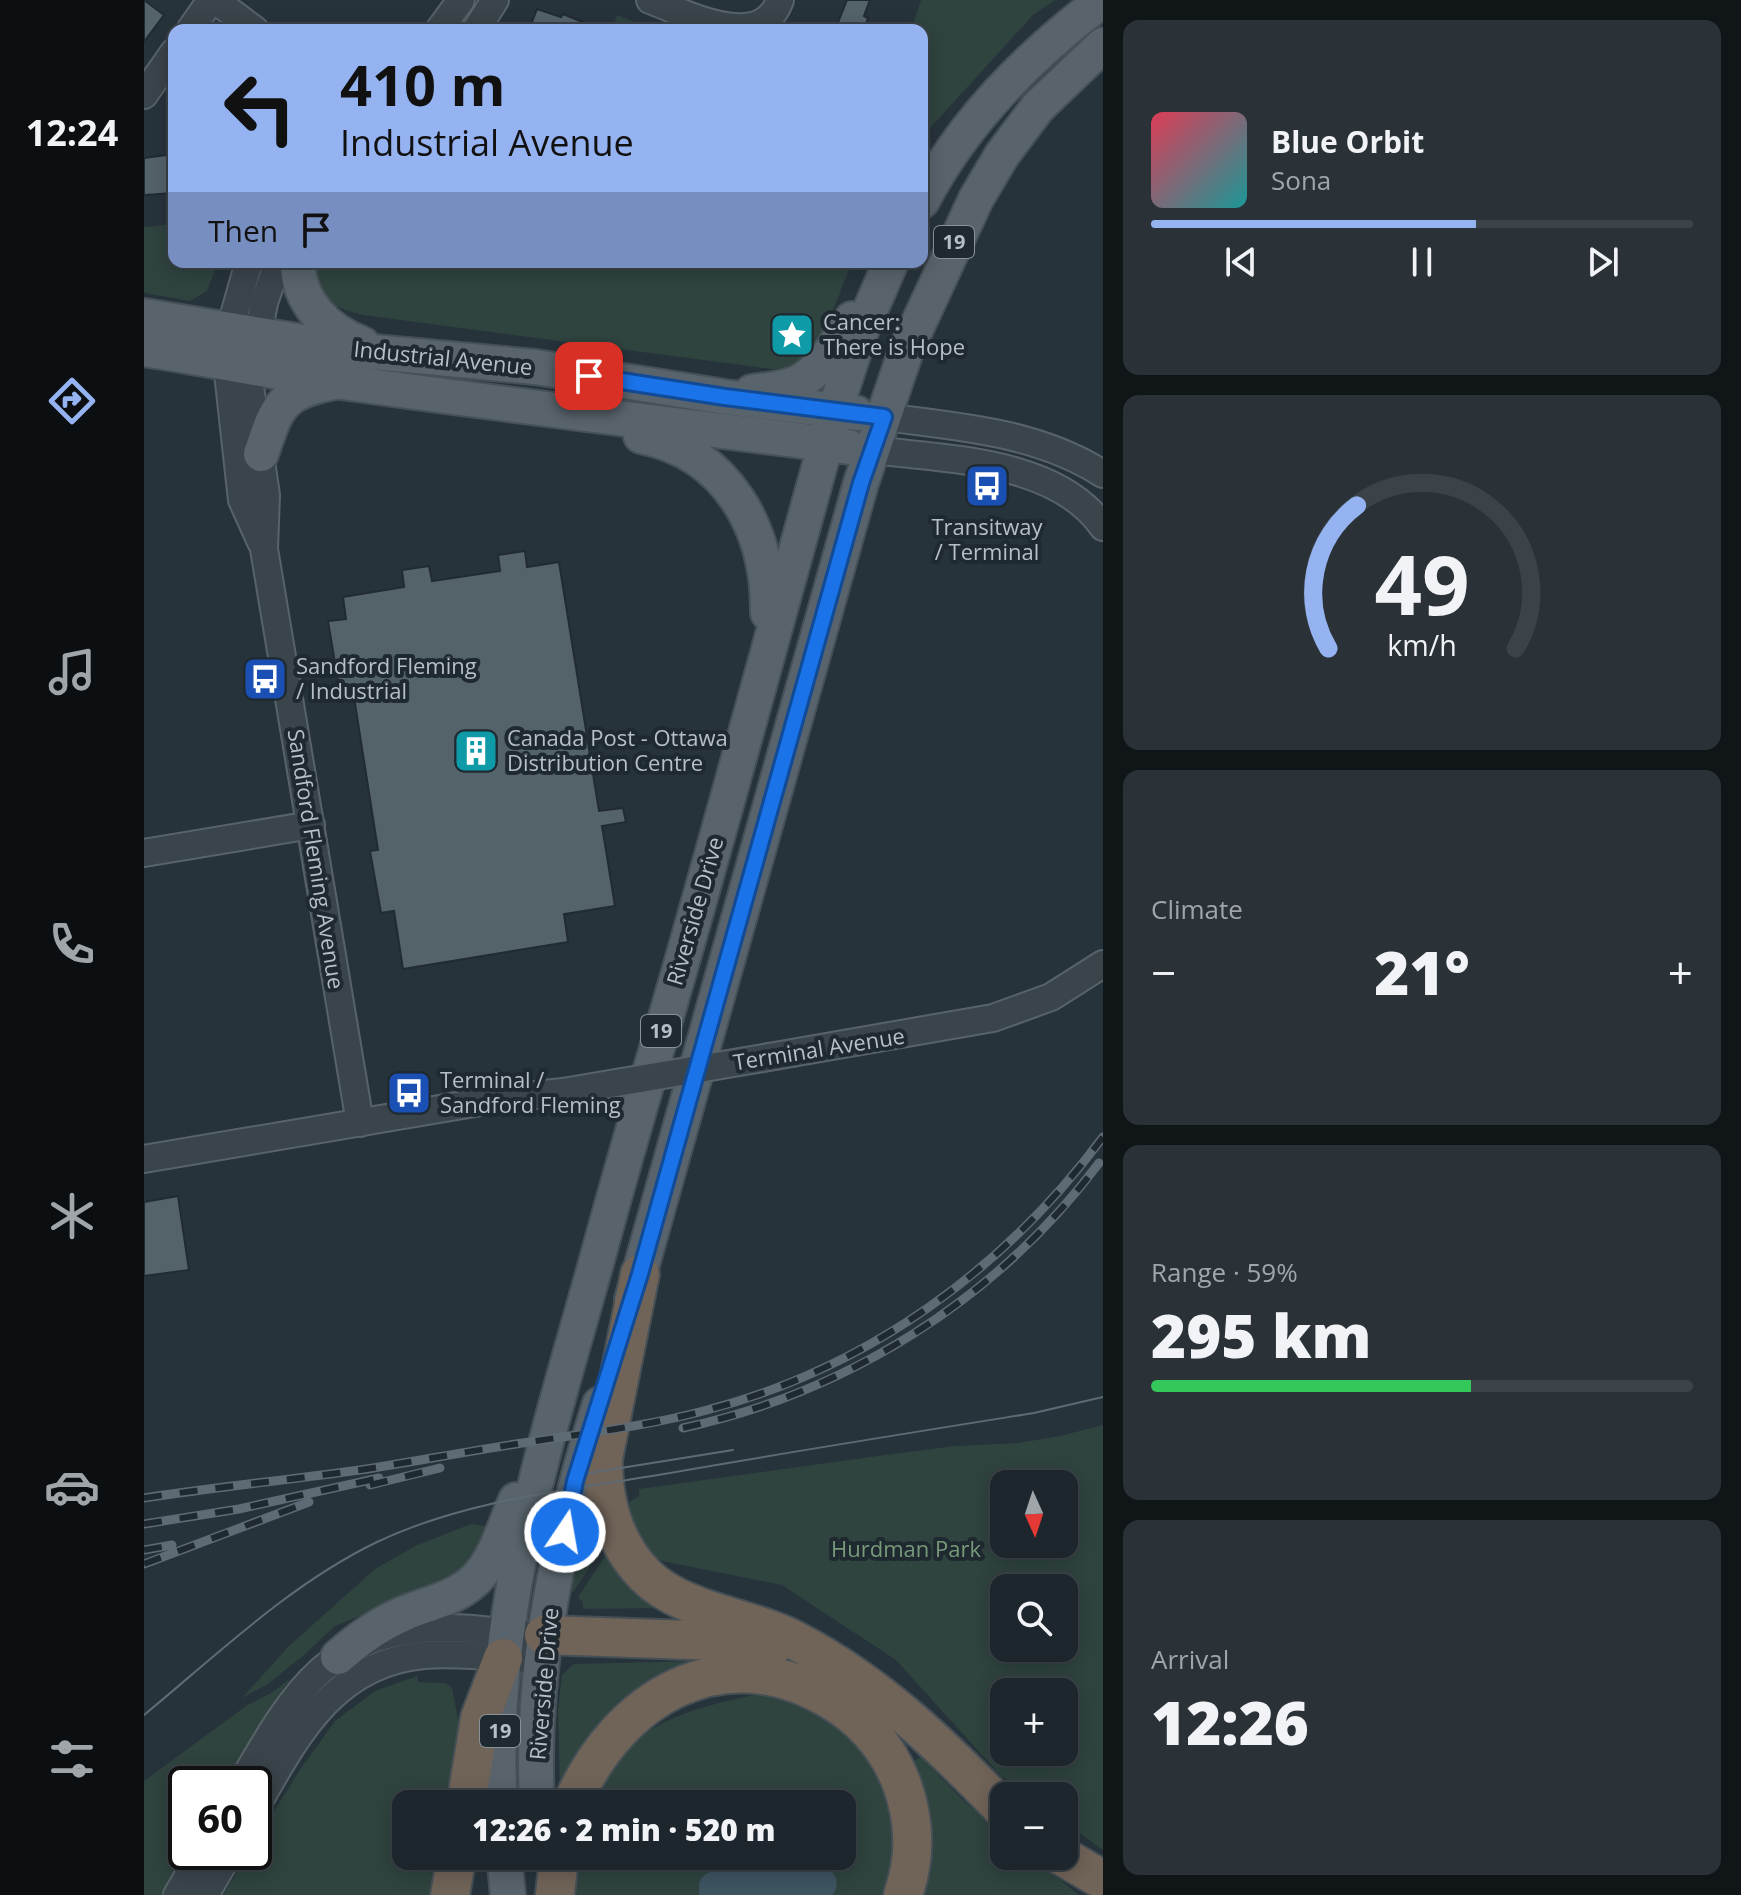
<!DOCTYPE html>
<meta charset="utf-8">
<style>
body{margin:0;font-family:"Open Sans",sans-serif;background:#2a3238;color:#f1f3f6;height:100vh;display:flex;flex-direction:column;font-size:30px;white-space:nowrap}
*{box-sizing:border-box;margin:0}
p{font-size:26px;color:#a0a5a9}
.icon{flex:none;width:44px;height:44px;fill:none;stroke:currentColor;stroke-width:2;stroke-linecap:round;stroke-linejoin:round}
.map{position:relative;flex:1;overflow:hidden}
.drawer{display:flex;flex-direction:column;gap:20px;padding:20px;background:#101518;width:638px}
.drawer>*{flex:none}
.banner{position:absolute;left:24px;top:24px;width:760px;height:244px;border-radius:16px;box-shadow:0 4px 20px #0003,0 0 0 2px #3b4348;background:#95b2f1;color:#111;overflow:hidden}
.needle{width:52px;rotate:177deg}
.tools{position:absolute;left:846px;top:1470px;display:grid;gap:16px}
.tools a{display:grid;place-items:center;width:88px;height:88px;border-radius:16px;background:#1d262c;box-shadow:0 4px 20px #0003,0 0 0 2px #3b4348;font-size:40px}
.speed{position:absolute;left:24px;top:1766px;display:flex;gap:16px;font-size:40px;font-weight:700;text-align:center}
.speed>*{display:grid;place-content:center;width:104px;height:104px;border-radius:50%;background:#1d262c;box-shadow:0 4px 20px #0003,0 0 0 2px #3b4348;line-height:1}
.speed .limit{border:4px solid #111;border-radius:12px;background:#fff;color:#111}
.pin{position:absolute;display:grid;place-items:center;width:68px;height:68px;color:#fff;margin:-34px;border-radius:16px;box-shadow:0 4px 12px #0006}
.me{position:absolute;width:88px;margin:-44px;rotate:12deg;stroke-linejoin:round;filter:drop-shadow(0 0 6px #0008)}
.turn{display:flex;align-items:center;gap:28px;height:168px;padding:0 40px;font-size:36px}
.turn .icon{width:104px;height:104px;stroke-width:2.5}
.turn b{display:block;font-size:56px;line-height:68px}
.then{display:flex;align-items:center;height:76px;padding:0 40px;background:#0003;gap:16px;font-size:30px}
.big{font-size:60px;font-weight:800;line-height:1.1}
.drawer .card{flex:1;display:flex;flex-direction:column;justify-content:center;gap:12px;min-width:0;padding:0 28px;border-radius:16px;background:#2a3238}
.drawer .dial{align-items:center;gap:0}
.dial svg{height:208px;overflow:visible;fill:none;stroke:#3b4348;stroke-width:7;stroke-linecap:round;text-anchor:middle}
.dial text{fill:#f1f3f6;stroke:none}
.song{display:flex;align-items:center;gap:24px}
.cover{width:96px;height:96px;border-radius:12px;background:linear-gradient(135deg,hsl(350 70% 55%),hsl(180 70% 35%))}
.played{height:8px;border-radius:4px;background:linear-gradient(90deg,#95b2f1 60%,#3b4348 60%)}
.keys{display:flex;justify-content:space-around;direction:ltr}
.heat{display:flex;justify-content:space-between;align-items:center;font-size:44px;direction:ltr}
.charge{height:12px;border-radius:6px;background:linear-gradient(90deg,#34c759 59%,#3b4348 0)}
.trip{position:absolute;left:248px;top:1790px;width:464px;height:80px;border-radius:16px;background:#1d262c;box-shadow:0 4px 20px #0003,0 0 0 2px #3b4348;font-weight:800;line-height:80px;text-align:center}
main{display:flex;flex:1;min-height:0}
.tabs{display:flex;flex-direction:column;width:144px;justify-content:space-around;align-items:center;background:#0c0f12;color:#a0a5a9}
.tabs .icon{width:56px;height:56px}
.tabs .current{color:#95b2f1}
.tabs b{font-size:36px;color:#f1f3f6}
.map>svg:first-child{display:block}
.green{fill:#2f433f;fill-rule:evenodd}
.water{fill:#3e5461}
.building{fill:#54626a;stroke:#212b32;stroke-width:2}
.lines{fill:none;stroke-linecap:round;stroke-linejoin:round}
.minor-casing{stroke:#586269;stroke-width:30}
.major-casing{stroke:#465057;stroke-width:38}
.highway-casing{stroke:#454f56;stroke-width:42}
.minor{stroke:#3a444b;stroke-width:26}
.major{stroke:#58636b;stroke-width:34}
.highway{stroke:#706358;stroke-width:38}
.tram{stroke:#5f6b74;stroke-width:2}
.rail-casing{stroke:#5f6b74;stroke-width:9}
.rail{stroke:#1f2930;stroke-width:6;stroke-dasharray:18;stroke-linecap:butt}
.minor-bridge-casing{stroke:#586269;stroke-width:30;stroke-linecap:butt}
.minor-bridge{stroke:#3a444b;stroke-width:26}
.route-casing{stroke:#114b97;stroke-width:20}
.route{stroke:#1a73e8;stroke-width:14}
.labels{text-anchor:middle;stroke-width:8;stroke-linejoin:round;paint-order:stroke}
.shield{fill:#1f2930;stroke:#899299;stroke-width:2}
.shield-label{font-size:20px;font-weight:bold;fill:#b6bfc6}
.poi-label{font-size:22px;fill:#b6bfc6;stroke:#1f2930;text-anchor:start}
.street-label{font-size:22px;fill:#b6bfc6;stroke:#1f2930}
.park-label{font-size:22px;fill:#779979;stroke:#1f2930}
</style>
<main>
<nav class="tabs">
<b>12:24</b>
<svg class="icon current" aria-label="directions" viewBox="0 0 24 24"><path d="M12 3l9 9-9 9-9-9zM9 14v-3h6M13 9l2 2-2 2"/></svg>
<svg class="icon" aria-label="music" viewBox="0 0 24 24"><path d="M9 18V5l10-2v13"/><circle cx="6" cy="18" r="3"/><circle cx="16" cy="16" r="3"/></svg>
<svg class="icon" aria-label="phone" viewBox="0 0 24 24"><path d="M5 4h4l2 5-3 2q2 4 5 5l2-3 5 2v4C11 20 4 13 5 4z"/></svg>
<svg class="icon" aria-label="climate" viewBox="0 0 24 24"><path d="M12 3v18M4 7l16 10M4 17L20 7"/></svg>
<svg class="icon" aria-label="car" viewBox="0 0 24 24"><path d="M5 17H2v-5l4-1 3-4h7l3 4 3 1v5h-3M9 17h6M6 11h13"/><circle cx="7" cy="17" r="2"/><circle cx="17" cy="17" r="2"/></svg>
<svg class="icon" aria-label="filters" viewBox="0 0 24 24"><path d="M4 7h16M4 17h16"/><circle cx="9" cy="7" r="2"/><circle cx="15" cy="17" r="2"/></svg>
</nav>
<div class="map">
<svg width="959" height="1895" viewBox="0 0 959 1895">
<rect width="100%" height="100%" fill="#27333b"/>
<!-- green -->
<g class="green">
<polygon points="777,0 911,0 889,15 778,137 778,30 767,30"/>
<polygon points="473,15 512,30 468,30"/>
<polygon points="30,224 30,262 74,262 63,291 46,301 0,293 0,227"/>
<path d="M 162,262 L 708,262 L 676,343 L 663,360 L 642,371 L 219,315 C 178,304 178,299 162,262 Z"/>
<path d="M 959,1425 L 959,1850 L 920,1822 L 920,1796 L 885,1796 L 857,1776 L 752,1660 L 638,1585 L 518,1561 C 490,1547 489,1530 485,1502 L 495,1496 L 495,1489 L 748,1454 L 811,1446 L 874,1443 L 916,1436 ZM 860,1484 L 920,1484 L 920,1544 L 860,1544 ZM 860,1588 L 920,1588 L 920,1648 L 860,1648 ZM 860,1692 L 920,1692 L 920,1752 L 860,1752 Z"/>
<polygon points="456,1505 465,1539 429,1592 422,1586 439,1507"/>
<polygon points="327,1524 343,1526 326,1560 315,1575 191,1626 160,1655 124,1684 98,1698 144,1647 231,1569 271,1546"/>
<polygon points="468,1546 517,1608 439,1609 439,1602 434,1597"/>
<polygon points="551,1661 551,1667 416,1792 414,1709 418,1675 430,1664"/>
<polygon points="273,1676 274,1682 302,1683 308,1688 318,1739 306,1804 262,1804 262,1856 300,1856 289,1895 79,1895 105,1852 110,1852 110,1844 155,1771 191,1721 231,1691"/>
<polygon points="147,1678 133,1697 83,1784 42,1784 44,1852 19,1895 0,1895 0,1781 102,1706 127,1693"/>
<path d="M 610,1695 C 693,1700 757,1769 753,1853 C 752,1867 744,1882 739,1895 L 423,1895 L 427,1856 L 698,1856 L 698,1804 L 444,1804 C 456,1787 467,1768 480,1752 C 510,1717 567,1704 610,1695 Z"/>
<polygon points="777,1757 817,1798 860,1836 860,1856 886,1856 935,1895 777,1895 786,1874 788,1820 768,1762"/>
</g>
<!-- water -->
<path class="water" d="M 621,1866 L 684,1869 C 694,1875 695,1885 689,1895 L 555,1895 C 556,1890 554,1886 556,1881 C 561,1865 606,1867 621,1866 Z"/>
<!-- building -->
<g class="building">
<polygon points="0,0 20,15 0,42"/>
<polygon points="703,0 726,0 720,16 724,18 720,30 691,30"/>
<polygon points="393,9 417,17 419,14 458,30 385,30"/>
<polygon points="30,154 30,193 0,195 0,158"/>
<polygon points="381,551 383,567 415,562 455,811 479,808 482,822 458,826 471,906 420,914 424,942 259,969 250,911 237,913 226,851 234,850 209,691 196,693 184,621 202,619 199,597 260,587 258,570 285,566 288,581 356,571 354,555"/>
<polygon points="34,1196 45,1270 0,1276 0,1202"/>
</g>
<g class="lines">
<!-- minor casing -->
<g class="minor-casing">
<g id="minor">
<polyline points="71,0 111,30"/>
<path d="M 506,0 C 541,13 617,54 636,0"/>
<polyline points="46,30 67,0"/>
<polyline points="295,30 317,0"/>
<polyline points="332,30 351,0"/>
<polyline points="0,95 30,52"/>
<polyline points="105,262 90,315 83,364 98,500 117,542"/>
<polyline points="134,262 120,303 108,367 106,387 122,495 120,549 216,1123"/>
<path d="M 740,417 C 816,427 893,432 959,474"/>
<path d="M 729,450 C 801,459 913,460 959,527"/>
<polyline points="0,853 167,825"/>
<polyline points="625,1057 849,1018 907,997 959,964"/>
<polyline points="0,1159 360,1098 419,1092"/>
<path d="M 97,1784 C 149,1694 184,1629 300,1628 C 327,1627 353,1632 380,1634"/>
<path d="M 110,1810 C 151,1739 188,1663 280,1655 C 318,1652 359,1658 397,1660"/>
<polyline points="33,1895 58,1852"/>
<polyline points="61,1895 86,1852"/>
</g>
</g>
<!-- major casing -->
<g class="major-casing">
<g id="major">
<path d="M 778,201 C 820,120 887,54 959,0"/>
<path d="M 154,262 C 153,301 183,331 218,344"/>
<polyline points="0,316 208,350 391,367 581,397 712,413"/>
<path d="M 0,349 C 66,359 132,373 198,382 C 367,406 536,425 705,447"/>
<path d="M 608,392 C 623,390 640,389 653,383 C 680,370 692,342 708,319"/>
<path d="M 497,436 C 584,453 625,529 624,613"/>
<path d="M 117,454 C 133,406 137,392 190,382"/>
<polyline points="488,1300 717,483 763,348 832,199 858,155 894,107 959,45"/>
<path d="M 194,1657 C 214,1639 237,1623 261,1613 C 287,1602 312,1599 333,1578 C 352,1558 361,1525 372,1500"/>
<path d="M 356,1804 C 343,1612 407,1428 457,1245 C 487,1134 521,1023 552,912 C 599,745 645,578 691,410 L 715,336 L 747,262"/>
<path d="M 393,1804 C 386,1667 415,1533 456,1404"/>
<polyline points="360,1856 364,1895"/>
</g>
</g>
<!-- highway casing -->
<g class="highway-casing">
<g id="highway">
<path d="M 496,1274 L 459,1459 C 459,1502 470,1544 502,1576 C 538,1612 607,1617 652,1641 C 733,1683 797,1745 860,1810"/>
<polyline points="400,1635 575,1641 629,1646"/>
<polyline points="322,1804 336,1718 359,1658"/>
<path d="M 428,1804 C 474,1697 578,1635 687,1700 C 720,1720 743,1746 757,1782 C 771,1819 772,1858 759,1895"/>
<polyline points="918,1856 959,1880"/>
<polyline points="306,1895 313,1856"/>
<polyline points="411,1895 415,1856"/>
</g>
</g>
<!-- minor -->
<use href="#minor" class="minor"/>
<!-- major -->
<use href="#major" class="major"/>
<!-- highway -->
<use href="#highway" class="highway"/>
<!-- tram -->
<g class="tram">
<polyline points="427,1476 589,1450"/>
<path d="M 0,1715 C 74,1654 146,1584 233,1542 C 322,1500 418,1491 514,1475 C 639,1453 765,1433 890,1413 L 959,1397"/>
</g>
<!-- rail casing -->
<g class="rail-casing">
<g id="rail">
<path d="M 539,1428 C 704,1392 853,1299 955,1163"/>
<polyline points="226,1485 296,1468"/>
<path d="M 0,1498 C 72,1487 144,1480 216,1470 C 268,1462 320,1452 372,1444 C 435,1434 501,1427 563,1410 C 724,1368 860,1270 959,1137"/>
<polyline points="0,1524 95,1509 235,1478"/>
<polyline points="0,1550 28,1545"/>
<polyline points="0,1564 165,1502"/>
</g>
</g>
<!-- rail -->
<use href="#rail" class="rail"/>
<!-- minor-bridge casing -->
<g class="minor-bridge-casing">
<polyline id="minor-bridge" points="419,1092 625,1057"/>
</g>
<!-- minor-bridge -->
<use href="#minor-bridge" class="minor-bridge"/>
</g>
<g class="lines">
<!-- route casing -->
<g class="route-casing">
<polyline id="route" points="421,1532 431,1481 496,1274 717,483 740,417 581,397 445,376"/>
</g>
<!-- route -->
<use href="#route" class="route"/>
</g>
<!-- icons -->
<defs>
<g id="sight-square" transform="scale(2.3)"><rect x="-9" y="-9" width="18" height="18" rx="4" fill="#0f9aa8" stroke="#1f2930"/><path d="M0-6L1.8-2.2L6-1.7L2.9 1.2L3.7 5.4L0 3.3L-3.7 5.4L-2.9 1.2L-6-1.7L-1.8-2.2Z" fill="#fff"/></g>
<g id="bus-square" transform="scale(2.3)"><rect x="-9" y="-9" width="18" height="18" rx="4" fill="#1a4fb4" stroke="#1f2930"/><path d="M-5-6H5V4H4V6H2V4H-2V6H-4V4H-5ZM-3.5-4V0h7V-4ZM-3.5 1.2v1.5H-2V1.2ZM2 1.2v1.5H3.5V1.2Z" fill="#fff"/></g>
<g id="building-square" transform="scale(2.3)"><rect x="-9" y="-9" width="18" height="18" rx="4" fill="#0f9aa8" stroke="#1f2930"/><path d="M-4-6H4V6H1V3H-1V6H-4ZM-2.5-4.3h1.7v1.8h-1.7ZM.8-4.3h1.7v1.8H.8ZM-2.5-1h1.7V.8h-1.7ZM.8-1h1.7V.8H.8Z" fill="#fff"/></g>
</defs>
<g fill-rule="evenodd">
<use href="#sight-square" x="648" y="335"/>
<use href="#bus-square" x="843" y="486"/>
<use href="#bus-square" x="121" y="679"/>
<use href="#building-square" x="332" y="751"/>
<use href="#bus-square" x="265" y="1093"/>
</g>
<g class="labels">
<!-- shield labels -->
<g class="shield">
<rect x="790" y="226" width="40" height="32" rx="6"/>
<rect x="497" y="1015" width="40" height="32" rx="6"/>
<rect x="336" y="1715" width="40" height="32" rx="6"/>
</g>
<g class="shield-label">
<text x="810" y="249">19</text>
<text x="517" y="1038">19</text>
<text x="356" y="1738">19</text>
</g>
<!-- poi labels -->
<g class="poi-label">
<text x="679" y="330">Cancer:<tspan x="679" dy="25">There is Hope</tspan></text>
<text x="843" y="535" text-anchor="middle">Transitway<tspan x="843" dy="25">/ Terminal</tspan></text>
<text x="152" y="674">Sandford Fleming<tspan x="152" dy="25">/ Industrial</tspan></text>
<text x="363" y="746">Canada Post - Ottawa<tspan x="363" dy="25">Distribution Centre</tspan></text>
<text x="296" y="1088">Terminal /<tspan x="296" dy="25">Sandford Fleming</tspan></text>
</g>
<!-- street labels -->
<g class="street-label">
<text transform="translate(299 358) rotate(6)" y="8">Industrial Avenue</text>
<text transform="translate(172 859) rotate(81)" y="8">Sandford Fleming Avenue</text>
<text transform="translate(551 911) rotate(-74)" y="8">Riverside Drive</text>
<text transform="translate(675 1049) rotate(-9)" y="8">Terminal Avenue</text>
<text transform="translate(400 1684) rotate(-85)" y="8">Riverside Drive</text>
</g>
<!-- park labels -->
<g class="park-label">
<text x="762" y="1557">Hurdman Park</text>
</g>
</g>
</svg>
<div class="tools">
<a><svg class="needle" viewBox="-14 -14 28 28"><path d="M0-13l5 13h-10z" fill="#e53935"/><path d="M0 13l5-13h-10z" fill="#a0a5a9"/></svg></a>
<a><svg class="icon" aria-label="search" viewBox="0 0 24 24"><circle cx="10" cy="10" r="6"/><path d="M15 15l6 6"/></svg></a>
<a>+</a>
<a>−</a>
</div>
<div class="speed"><div class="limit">60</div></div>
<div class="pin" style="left:445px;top:376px;background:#d93025"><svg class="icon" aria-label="arrive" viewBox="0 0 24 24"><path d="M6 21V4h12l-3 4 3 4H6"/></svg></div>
<svg class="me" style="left:421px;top:1532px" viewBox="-20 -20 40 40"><circle r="17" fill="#1a73e8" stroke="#fff" stroke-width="3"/><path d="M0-11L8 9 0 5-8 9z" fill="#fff"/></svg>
<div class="trip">12:26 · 2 min · 520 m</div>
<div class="banner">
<div class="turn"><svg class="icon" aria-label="left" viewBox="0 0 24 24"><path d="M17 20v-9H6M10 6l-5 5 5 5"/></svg><div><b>410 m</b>Industrial Avenue</div></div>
<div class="then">Then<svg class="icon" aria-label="arrive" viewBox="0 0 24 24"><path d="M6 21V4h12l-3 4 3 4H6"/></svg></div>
</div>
</div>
<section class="drawer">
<div class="card">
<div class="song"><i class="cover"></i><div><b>Blue Orbit</b><p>Sona</p></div></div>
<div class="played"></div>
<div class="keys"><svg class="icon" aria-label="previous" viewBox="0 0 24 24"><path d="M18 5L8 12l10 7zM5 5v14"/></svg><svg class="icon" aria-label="pause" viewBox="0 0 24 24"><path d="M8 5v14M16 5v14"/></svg><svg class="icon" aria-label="next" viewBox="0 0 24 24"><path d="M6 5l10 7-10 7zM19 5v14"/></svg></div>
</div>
<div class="card dial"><svg viewBox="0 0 100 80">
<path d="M14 69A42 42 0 1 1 86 69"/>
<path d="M14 69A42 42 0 0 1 25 14" stroke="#95b2f1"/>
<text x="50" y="56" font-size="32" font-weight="700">49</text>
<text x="50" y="72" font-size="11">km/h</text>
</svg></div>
<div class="card"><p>Climate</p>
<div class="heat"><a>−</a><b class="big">21°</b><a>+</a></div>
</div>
<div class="card"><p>Range · 59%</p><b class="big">295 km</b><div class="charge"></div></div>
<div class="card"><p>Arrival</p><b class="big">12:26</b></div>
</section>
</main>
